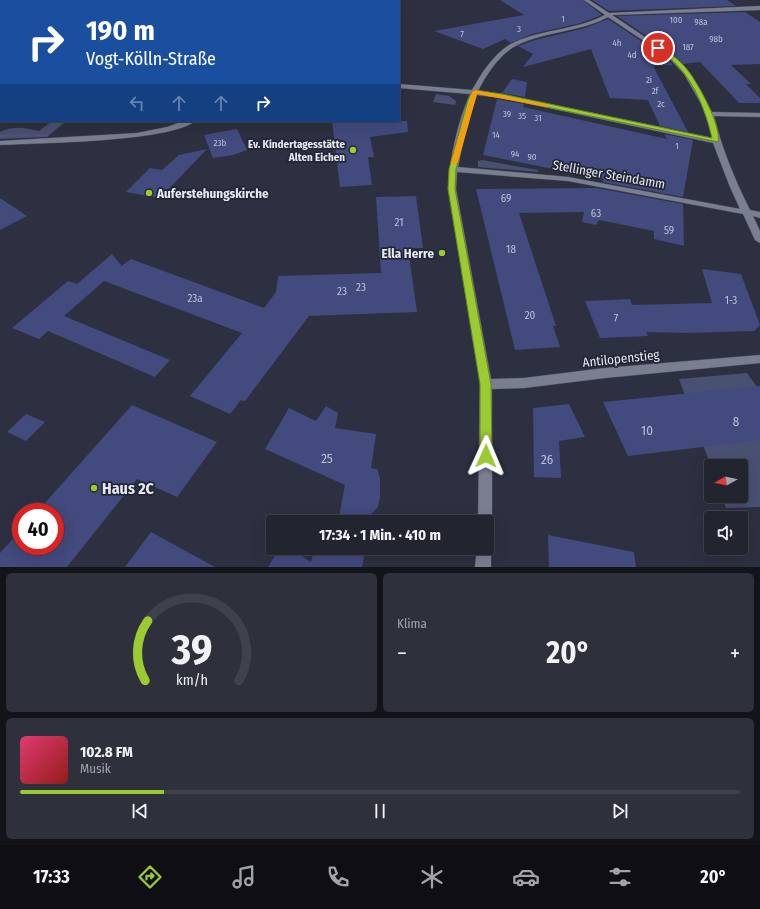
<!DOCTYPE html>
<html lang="de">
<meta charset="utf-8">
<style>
body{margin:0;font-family:"Fira Sans Condensed",sans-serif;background:#2e303c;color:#f1f3f6;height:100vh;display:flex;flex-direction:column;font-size:15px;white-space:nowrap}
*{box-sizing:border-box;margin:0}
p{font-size:13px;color:#a2a4ab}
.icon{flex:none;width:22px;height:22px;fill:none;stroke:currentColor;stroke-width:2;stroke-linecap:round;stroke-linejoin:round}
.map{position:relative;height:567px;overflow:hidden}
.side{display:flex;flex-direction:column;gap:6px;padding:6px;background:#13141a;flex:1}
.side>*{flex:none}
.hud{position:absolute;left:0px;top:0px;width:400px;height:122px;box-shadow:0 4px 16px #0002,0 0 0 1px #3f414c;background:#1a4fa0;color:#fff;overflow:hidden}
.needle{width:26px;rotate:262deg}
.fabs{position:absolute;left:704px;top:459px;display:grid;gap:8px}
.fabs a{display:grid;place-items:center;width:44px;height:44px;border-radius:4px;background:#222430;box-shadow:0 4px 16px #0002,0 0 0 1px #3f414c;font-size:20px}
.speed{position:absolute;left:12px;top:503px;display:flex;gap:8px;font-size:20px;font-weight:700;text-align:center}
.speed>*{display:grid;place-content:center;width:52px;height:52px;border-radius:50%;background:#222430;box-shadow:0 4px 16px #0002,0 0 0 1px #3f414c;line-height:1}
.speed .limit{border:6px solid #d22;background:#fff;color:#111}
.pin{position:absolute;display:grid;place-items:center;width:34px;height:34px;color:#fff;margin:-17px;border:2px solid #fff;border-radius:50%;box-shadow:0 1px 4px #0007}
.me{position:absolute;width:44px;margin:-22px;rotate:1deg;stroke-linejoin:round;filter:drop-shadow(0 0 3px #0008)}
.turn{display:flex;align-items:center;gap:14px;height:84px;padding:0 20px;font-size:18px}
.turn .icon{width:52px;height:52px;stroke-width:2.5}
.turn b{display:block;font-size:28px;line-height:34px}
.lanes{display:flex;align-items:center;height:38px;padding:0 20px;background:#0003;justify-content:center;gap:20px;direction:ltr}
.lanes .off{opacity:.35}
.big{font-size:30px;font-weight:700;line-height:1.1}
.side .card{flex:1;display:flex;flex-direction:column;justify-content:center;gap:6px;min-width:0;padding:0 14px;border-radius:6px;background:#2e303c}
.side .dial{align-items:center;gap:0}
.dial svg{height:104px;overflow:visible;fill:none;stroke:#3f414c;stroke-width:7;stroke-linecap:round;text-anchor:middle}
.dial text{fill:#f1f3f6;stroke:none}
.song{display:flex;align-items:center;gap:12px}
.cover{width:48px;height:48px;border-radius:6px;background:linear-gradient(135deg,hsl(340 70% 55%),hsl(0 70% 35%))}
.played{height:4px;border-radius:2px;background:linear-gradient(90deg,#9cca32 20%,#3f414c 20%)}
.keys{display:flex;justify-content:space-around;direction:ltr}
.heat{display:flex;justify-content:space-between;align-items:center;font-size:22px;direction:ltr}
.side .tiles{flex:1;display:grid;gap:6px;grid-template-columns:1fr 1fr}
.card:last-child{grid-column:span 2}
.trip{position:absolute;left:266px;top:515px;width:228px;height:40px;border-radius:4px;background:#222430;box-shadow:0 4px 16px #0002,0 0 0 1px #3f414c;font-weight:700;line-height:40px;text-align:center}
.tab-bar{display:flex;height:64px;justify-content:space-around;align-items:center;background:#0e0e13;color:#a2a4ab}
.tab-bar .icon{width:28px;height:28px}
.tab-bar .selected{color:#9cca32}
.tab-bar b{font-size:18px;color:#f1f3f6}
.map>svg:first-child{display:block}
.green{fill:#495071}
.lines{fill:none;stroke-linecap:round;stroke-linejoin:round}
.stream{fill:#525377;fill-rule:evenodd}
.building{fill:#424a7e}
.minor-casing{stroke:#4b4e5b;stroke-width:1}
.minor{fill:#7a7e91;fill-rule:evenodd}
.route{fill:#9cca32;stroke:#658320}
.slow{fill:#f59e0b}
.poi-dot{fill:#9cca32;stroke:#232635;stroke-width:1.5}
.labels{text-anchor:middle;stroke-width:3.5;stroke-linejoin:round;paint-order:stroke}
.far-number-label{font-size:9px;fill:#bdc0d6}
.far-poi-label{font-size:11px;font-weight:bold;fill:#e6e8f3;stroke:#232635;text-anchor:end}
.number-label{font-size:11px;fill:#bdc0d6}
.street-label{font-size:13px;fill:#e6e8f3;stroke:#232635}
.poi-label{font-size:13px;font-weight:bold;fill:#e6e8f3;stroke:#232635;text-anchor:start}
.near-number-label{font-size:13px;fill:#bdc0d6}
.near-poi-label{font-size:16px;font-weight:bold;fill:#e6e8f3;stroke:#232635;text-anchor:start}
</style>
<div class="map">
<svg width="760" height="567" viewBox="0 0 760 567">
<rect width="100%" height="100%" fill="#2d3040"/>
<!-- green -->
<g class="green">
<polygon points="436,94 449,96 456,101 455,105 433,102"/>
<path d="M 52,121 L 66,121 L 47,137 L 0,139 L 0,132 C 14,125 24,128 39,131 Z"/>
<polygon points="482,160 538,170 538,172 478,167 478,161"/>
<polygon points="747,373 760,391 760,507 726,508 722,496 741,496 741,466 711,467 679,379"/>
</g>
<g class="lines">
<!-- stream -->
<polygon class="stream" points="46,134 48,134 48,136 0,137 0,135"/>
</g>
<!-- building -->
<g class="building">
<polygon points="500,0 583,0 602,15 581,23 532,34 511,43 505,39 483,49 434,31 524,15"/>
<polygon points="592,0 727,0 736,6 609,11"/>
<polygon points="745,12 760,22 760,64 731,65 751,84 746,84 760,98 760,103 739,103 700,62 683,64 673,54 617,16"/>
<polygon points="608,19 667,58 673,65 653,66 688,132 660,126 648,100 610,98 591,49 523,67 533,54 518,46 535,40 585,28"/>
<polygon points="512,79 527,82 525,97 502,93"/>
<polygon points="497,99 524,104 523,107 667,139 664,134 693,140 683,197 603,182 603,179 483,155"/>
<polygon points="332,121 407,121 408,132 370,137 374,157 368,157 372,185 340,187"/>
<polygon points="237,129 247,150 233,155 213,158 204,135"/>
<polygon points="207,149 160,198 126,192 150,168 162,170 179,155"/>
<polygon points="596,188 683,204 684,246 654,239 654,231 599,220 596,225 582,222 584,212 519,213 556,326 553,326 560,347 515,350 476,189"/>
<polygon points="416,196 423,248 408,248 417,312 309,316 245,401 241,400 230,414 190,396 242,333 104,281 64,316 170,360 155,377 48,331 39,339 12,328 68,281 77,284 112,254 121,265 120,267 131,259 264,308 276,292 278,276 381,273 376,197"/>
<polygon points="0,198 27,216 0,230"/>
<polygon points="702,269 741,274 760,325 754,331 686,333 646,332 648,336 600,338 585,301 630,299 632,305 712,303"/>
<polygon points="760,386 760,440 628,456 603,402"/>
<polygon points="569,404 585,437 559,441 561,478 534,477 533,408"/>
<polygon points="132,405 217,442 177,497 137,479 67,567 0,567 0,553 21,530 21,546 55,546 55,512 37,512"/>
<polygon points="326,406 338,413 335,428 376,434 371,468 377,469 380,478 380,497 378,507 363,522 338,522 345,485 265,449 289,408 316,421"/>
<polygon points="26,414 45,422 26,441 7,432"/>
<polygon points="151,532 215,567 125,567"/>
<polygon points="548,535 634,552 636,567 549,567"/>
<polygon points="280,548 289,548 311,562 315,548 350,548 365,550 362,567 268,567"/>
</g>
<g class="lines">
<!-- minor casing -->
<g class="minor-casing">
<g id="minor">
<path d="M 584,0 L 589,0 L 609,13 L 760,6 L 760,10 L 612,15 L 672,55 L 689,72 L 712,112 L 760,113 L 760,117 L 714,116 C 722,149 735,180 750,210 L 760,212 L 760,218 L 753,216 L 760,231 L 760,243 L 755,240 L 743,214 L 568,181 L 457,172 L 456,189 L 491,379 L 524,378 L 605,368 L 760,355 L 760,363 L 605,378 L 524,388 L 492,389 L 492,522 L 490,527 L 487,528 L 487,522 L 478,522 L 480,384 L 448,189 C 450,157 457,124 470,94 L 399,88 L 399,84 L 472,90 C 481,74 493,55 509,45 C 538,29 575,31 605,15 ZM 608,17 L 668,57 L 684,74 L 707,114 L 712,138 L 502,94 L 478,91 C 486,75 497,58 512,48 C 540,31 579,33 608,17 ZM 477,95 L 502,98 L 713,143 L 730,187 L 740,209 L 568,177 L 458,167 L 465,132 Z"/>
<path d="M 184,121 L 195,121 C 170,142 37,143 0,145 L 0,141 L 137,133 L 167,127 Z"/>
<polygon points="487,542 489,543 491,548 491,567 475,567 477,548 487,548"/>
</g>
</g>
<!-- minor -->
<use href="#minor" class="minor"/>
</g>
<!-- route -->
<path class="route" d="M 658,46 C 669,51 682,62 689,72 C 699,85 722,127 718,142 L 502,98 L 477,94 L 474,100 L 456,169 L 455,189 L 491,384 L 492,456 L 490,459 L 486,461 L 482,459 L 480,456 L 480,384 L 448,189 L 449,169 L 468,100 L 472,92 L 475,90 L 502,94 L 712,138 C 706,112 695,83 676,64 C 670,58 662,54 656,49 Z"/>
<!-- slow -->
<polygon class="slow" points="475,90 549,105 546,107 477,94 458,162 452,164 451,162 472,92"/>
<!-- markers -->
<g class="poi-dot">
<circle cx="353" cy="150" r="4"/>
<circle cx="149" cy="193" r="4"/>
<circle cx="442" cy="253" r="4"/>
<circle cx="94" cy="488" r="4"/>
</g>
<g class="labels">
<!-- far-number labels -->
<g class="far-number-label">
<text x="563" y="22">1</text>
<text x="676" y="23">100</text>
<text x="701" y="25">98a</text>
<text x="519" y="32">3</text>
<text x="462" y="37">7</text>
<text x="716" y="42">98b</text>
<text x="617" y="46">4h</text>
<text x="688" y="50">187</text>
<text x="632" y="58">4d</text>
<text x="649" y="83">2i</text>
<text x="655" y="94">2f</text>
<text x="661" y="107">2c</text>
<text x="507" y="117">39</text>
<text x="522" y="119">35</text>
<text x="538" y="121">31</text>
<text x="496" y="138">14</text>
<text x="220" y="146">23b</text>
<text x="677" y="149">1</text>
<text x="515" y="157">94</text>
<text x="532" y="160">90</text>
</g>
<!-- far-poi labels -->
<g class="far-poi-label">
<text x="345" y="148">Ev. Kindertagesstätte<tspan x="345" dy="13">Alten Eichen</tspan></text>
</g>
<!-- number labels -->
<g class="number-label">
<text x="506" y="202">69</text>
<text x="596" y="217">63</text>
<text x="399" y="226">21</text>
<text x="669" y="234">59</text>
<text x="511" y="253">18</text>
<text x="361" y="291">23</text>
<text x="342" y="295">23</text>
<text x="195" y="302">23a</text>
<text x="731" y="304">1-3</text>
<text x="530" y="319">20</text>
<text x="616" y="322">7</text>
</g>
<!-- street labels -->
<g class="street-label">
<text transform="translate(609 174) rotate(10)" y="5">Stellinger Steindamm</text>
<text transform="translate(621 358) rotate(-6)" y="5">Antilopenstieg</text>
</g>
<!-- poi labels -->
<g class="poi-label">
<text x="157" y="198">Auferstehungskirche</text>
<text x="434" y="258" text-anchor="end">Ella Herre</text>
</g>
<!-- near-number labels -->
<g class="near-number-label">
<text x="736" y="426">8</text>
<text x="647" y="435">10</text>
<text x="327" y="463">25</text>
<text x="547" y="464">26</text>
</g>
<!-- near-poi labels -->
<g class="near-poi-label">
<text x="102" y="494">Haus 2C</text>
</g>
</g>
</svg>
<div class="fabs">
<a><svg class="needle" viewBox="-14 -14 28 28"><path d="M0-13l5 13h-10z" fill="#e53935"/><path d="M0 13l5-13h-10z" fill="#a2a4ab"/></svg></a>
<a><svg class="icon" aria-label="sound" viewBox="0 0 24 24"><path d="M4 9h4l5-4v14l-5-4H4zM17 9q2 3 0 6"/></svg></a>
</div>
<div class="speed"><div class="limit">40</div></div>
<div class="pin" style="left:658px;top:48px;background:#d93025"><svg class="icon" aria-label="arrive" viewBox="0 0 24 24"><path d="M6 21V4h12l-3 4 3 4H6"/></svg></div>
<svg class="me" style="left:486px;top:456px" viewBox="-20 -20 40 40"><path d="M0-17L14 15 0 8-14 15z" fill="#9cca32" stroke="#fff" stroke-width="4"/></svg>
<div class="trip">17:34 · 1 Min. · 410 m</div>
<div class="hud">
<div class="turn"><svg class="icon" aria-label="right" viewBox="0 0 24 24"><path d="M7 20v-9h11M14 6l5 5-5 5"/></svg><div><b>190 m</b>Vogt-Kölln-Straße</div></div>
<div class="lanes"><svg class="icon off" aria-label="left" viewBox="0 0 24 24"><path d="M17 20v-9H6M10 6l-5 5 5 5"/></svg><svg class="icon off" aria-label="ahead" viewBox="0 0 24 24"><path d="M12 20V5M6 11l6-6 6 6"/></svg><svg class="icon off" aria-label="ahead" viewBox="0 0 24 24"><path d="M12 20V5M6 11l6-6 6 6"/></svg><svg class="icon" aria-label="right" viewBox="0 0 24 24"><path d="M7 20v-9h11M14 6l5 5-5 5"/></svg></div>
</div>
</div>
<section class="side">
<div class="tiles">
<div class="card dial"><svg viewBox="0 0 100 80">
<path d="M14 69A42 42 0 1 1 86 69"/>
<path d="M14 69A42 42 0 0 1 16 23" stroke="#9cca32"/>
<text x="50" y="56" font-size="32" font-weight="700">39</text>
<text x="50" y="72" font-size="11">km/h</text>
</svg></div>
<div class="card"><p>Klima</p>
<div class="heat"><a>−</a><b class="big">20°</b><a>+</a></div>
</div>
<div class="card">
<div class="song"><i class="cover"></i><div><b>102.8 FM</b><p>Musik</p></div></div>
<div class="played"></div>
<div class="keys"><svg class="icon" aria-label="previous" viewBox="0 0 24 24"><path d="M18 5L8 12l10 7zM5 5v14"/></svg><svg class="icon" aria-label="pause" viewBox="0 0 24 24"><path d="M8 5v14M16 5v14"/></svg><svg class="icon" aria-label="next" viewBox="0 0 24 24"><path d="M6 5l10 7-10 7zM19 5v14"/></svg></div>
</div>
</div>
</section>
<nav class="tab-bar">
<b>17:33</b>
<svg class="icon selected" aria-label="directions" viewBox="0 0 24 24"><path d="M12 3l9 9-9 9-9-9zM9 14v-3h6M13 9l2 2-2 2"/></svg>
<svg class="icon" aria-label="music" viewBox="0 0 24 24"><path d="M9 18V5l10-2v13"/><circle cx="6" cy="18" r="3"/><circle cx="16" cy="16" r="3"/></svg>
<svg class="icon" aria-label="phone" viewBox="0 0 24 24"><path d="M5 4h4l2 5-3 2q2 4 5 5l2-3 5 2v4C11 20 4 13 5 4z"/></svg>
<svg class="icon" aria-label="climate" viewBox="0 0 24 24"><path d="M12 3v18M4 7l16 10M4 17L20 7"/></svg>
<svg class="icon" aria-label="car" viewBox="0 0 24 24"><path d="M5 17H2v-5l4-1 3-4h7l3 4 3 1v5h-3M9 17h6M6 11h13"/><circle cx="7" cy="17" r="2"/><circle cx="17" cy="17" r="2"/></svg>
<svg class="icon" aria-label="filters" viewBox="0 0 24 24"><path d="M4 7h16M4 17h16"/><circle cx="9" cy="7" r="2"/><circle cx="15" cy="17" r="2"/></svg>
<b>20°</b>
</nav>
